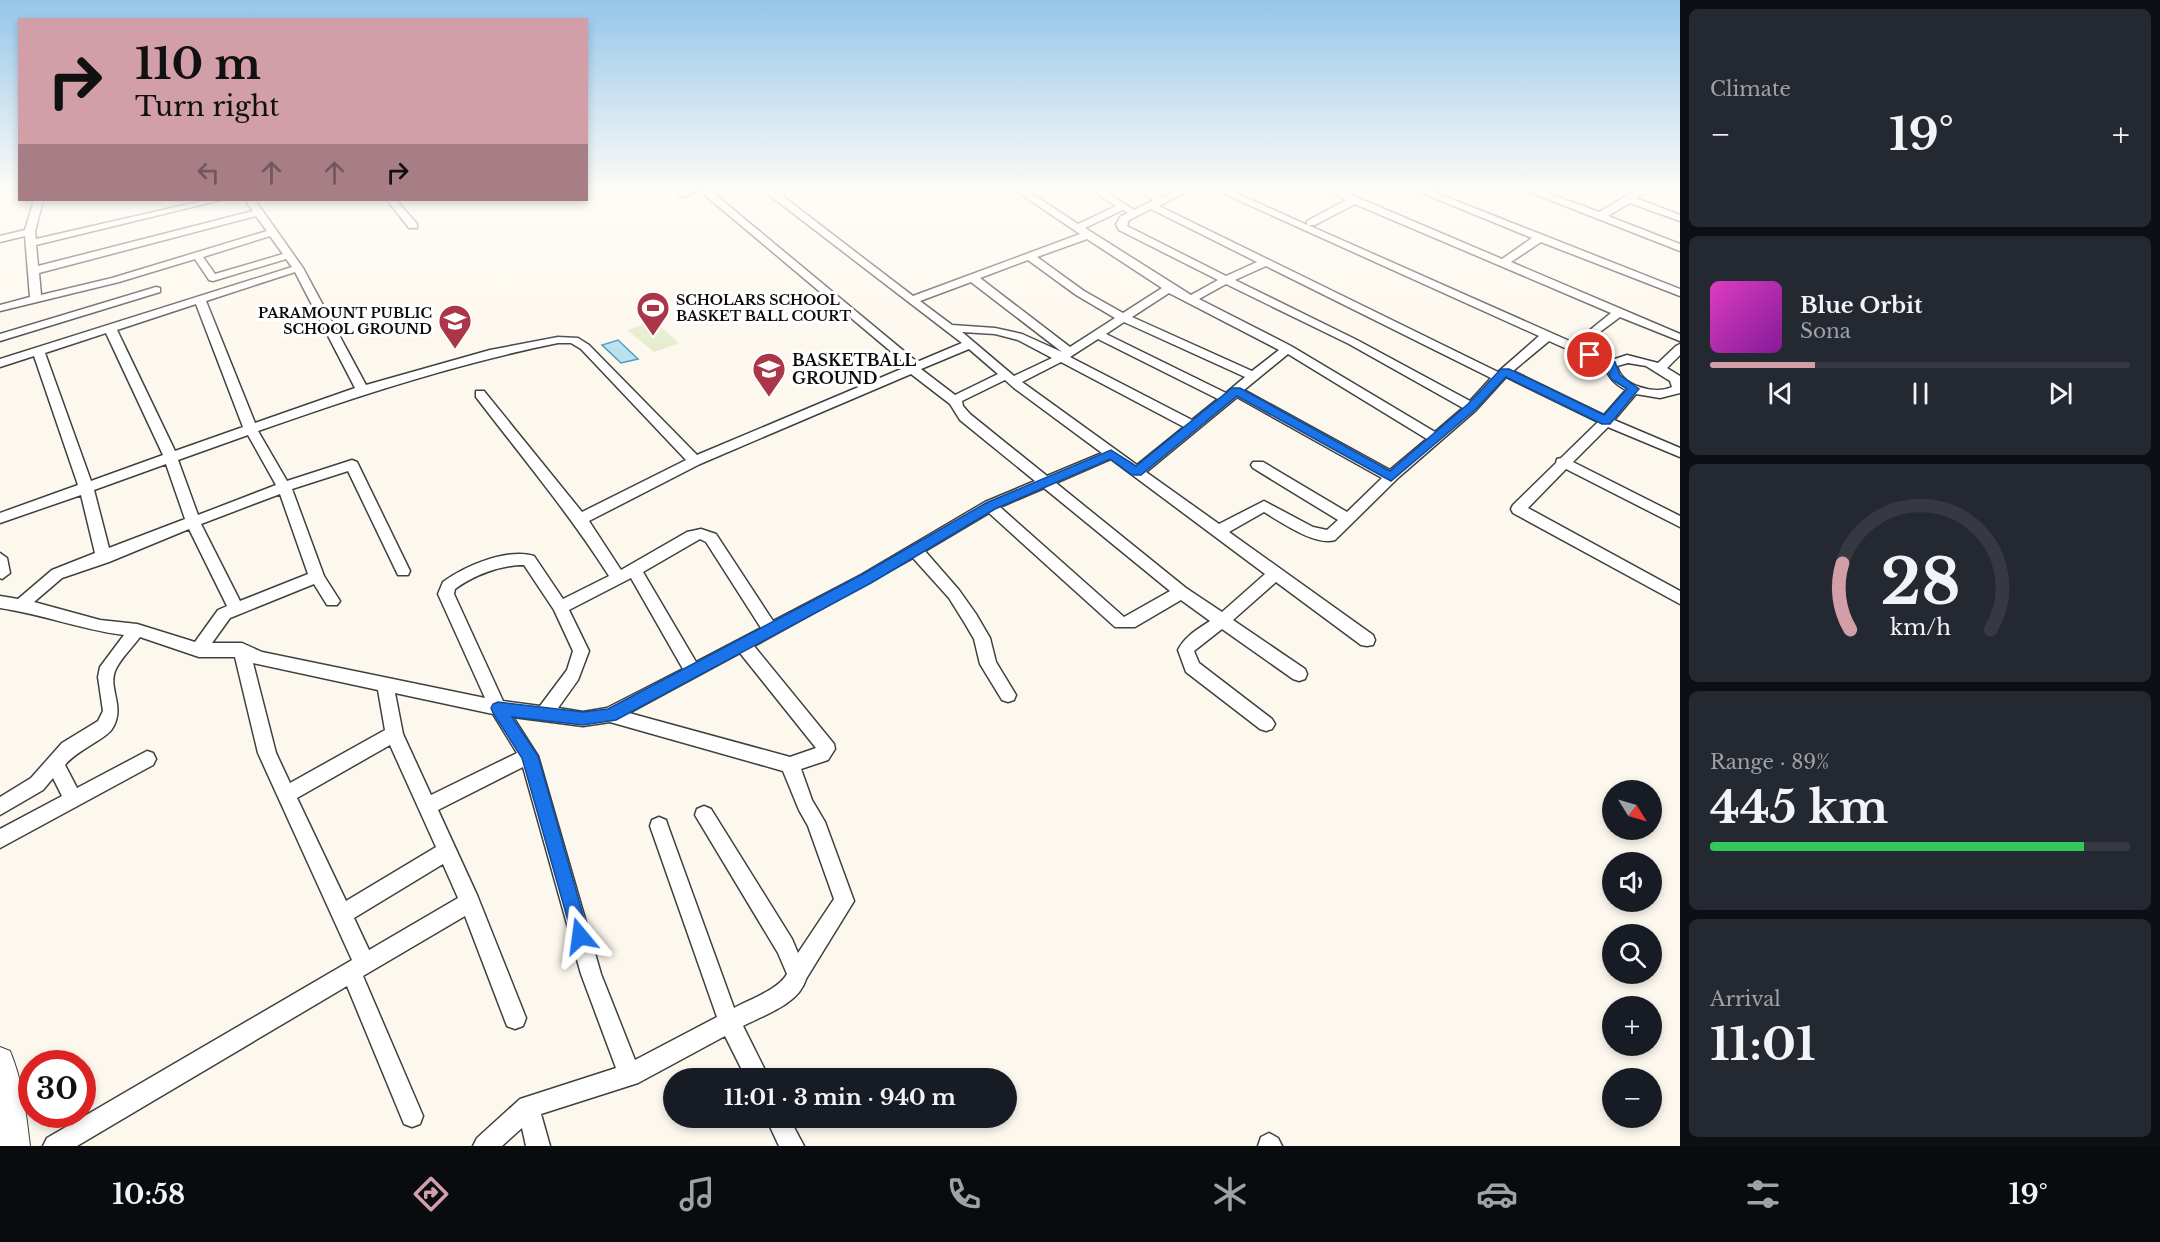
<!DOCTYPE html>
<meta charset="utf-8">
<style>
body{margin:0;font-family:"Libre Baskerville",serif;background:#242831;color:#f1f3f6;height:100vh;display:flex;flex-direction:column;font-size:22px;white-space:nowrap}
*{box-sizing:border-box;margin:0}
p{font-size:20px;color:#9ea1a6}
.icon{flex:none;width:33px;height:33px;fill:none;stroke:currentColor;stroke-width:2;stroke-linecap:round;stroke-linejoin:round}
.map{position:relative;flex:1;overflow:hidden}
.side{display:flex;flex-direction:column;gap:9px;padding:9px;background:#0d0f14;width:480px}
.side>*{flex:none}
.top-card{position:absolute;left:18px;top:18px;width:570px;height:183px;border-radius:0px;box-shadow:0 3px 9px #0003;background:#d29ea8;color:#111;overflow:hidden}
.needle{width:39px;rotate:127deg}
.buttons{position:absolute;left:1602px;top:780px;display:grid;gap:12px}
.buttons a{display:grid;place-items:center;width:60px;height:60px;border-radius:50%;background:#171b24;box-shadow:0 3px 9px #0003;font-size:30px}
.speed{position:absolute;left:18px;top:1050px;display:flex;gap:12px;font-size:30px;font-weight:700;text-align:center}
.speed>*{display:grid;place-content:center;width:78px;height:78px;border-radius:50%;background:#171b24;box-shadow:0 3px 9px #0003;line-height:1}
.speed .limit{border:9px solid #d22;background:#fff;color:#111}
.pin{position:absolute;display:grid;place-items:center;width:51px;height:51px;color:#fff;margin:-26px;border:3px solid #fff;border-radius:50%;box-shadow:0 2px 6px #0007}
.me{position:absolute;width:66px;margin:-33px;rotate:344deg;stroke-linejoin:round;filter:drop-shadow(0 0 4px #0008)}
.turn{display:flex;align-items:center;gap:21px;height:126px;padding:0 18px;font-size:27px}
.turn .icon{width:78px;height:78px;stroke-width:2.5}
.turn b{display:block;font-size:42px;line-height:51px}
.lanes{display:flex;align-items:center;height:57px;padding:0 18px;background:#0003;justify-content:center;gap:30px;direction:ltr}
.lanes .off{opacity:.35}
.big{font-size:45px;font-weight:700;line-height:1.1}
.side .widget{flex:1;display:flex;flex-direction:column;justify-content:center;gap:9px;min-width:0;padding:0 21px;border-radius:9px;background:#242831}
.side .dial{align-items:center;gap:0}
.dial svg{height:156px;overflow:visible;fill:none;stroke:#363941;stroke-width:7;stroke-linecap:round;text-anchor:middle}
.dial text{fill:#f1f3f6;stroke:none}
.song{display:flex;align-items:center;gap:18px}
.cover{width:72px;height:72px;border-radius:9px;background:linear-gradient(135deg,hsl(310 70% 55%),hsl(290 70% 35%))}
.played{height:6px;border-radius:3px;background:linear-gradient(90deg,#d29ea8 25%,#363941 25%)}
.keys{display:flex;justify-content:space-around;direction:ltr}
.heat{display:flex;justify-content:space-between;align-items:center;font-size:33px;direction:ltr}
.charge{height:9px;border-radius:4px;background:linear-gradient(90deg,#34c759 89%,#363941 0)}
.trip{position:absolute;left:663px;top:1068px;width:354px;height:60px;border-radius:30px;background:#171b24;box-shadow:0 3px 9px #0003;font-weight:700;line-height:60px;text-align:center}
.tab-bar{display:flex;height:96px;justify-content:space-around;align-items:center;background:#090b0e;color:#9ea1a6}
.tab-bar .icon{width:42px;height:42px}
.tab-bar .active{color:#d29ea8}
.tab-bar b{font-size:27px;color:#f1f3f6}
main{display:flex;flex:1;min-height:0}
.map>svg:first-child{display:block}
.pitch{fill:#e5eccd}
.water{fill:#b9e1ee;stroke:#499cbd;stroke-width:1.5}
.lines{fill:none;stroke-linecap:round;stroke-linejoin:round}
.minor-casing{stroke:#404040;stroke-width:3}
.tertiary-casing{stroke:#404040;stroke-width:2}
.minor{fill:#fff;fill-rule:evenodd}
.tertiary{fill:#fff;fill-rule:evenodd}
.route{fill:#1a73e8;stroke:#114b97;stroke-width:1.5}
.labels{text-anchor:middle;stroke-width:6;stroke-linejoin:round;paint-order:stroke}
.far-poi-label{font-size:14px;font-weight:bold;fill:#0d0d0d;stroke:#fff;text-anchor:start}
.poi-label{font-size:16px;font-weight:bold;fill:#0d0d0d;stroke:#fff;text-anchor:start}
</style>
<main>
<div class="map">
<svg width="1680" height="1146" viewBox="0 0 1680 1146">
<rect width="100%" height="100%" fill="#fdf8ee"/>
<!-- pitch -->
<polygon class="pitch" points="654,321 679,343 654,352 627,330"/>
<!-- water -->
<polygon class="water" points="618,340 638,359 621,363 602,345"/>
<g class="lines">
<!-- minor casing -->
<g class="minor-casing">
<g id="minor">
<polygon points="681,191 697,191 683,197 678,194"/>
<path d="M 700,191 L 711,191 L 917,362 L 962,343 L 764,191 L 776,191 L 913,296 L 1080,234 L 1016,191 L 1028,191 L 1078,224 L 1116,206 L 1093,191 L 1105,191 L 1134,210 L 1154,200 L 1138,191 L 1151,191 L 1162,197 L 1174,191 L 1187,191 L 1159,206 L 1498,372 L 1539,336 L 1218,191 L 1232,191 L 1307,225 L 1307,221 L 1346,200 L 1328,191 L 1342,191 L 1502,259 L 1532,238 L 1417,191 L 1431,191 L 1680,289 L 1680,296 L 1541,242 L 1511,262 L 1680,334 L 1680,341 L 1620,317 L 1581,346 L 1612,360 L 1627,355 L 1658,363 L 1676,346 L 1680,344 L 1680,355 L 1667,368 L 1680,376 L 1680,393 L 1660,398 L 1636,394 L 1614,420 L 1680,448 L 1680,457 L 1608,427 L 1573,462 L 1680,516 L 1680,527 L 1566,469 L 1528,508 L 1680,591 L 1680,604 L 1513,513 L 1511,509 L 1513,505 L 1556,463 L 1557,459 L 1561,458 L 1598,422 L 1506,377 L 1476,410 L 1399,477 L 1335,540 C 1315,546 1281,522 1264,512 L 1229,532 L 1373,635 L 1375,640 L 1373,645 L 1367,646 L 1361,645 L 1276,582 L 1233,620 L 1305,669 L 1307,674 L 1305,679 L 1299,681 L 1293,679 L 1222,629 L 1194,651 L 1199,663 L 1272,719 L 1275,724 L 1272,729 L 1266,731 L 1260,729 L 1186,672 L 1178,650 C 1185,636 1198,629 1210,621 L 1181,600 L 1135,627 L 1115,627 L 989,513 L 925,551 L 959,590 L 976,614 L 990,638 L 996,662 L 1016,695 L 1014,700 L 1008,702 L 1002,700 L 980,664 L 974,639 L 964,622 L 949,598 L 913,558 L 754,646 L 834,744 L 835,749 L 828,760 L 801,769 L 812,800 L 825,822 L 854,901 L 806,979 C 799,1004 764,1015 743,1026 L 769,1078 L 746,1078 L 725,1036 L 638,1083 L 541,1114 L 550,1146 L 526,1146 L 522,1128 L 502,1146 L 473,1146 L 477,1138 L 520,1099 L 616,1068 L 581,974 L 523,767 L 438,810 L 477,895 L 526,1018 L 523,1026 L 515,1029 L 507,1026 L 465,916 L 363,976 L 423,1116 L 420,1124 L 412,1127 L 404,1124 L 347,986 L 77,1146 L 43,1146 L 47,1138 L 352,960 L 258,753 L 235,657 L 199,657 L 140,637 C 133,647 120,659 115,671 C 108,690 126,707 112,729 C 106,739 77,750 65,765 L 77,788 L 147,751 L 153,753 L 156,759 L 153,765 L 0,848 L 0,829 L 62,796 L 53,778 L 43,790 L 0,815 L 0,797 L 31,778 L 62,743 L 98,721 L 103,711 L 98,677 L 100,667 L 124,635 C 82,630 42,614 0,608 L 0,596 L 18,599 L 52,570 L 95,553 L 81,495 L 0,523 L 0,513 L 78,485 L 34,356 L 0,367 L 0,359 L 292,267 L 286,259 L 213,281 L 209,280 L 195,259 L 119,282 L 0,311 L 0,305 L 30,297 L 25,236 L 0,242 L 0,236 L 25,230 L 34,200 L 43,200 L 35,232 L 36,239 L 206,200 L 221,200 L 36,245 L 38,266 L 253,211 L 245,200 L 255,200 L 303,268 L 366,385 L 490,350 L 558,337 L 578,338 L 589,345 L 697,455 L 906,367 L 907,365 ZM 1355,204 L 1611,313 L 1574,343 L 1308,225 L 1315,225 ZM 1151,209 L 1257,262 L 1226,276 L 1127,226 L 1129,220 ZM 1123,210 L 1128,213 L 1121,216 L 1116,224 L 1119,230 L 1218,280 L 1191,295 L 1085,228 ZM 256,216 L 267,231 L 112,278 L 41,295 L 39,273 ZM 270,236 L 283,254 L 215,274 L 203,257 ZM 1087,239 L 1162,288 L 1123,313 L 1084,291 L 1037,257 ZM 1028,260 L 1076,295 L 1115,318 L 1070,347 L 980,278 ZM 1266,266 L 1491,378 L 1470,401 L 1357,340 L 1235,280 ZM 295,272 L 355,388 L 255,423 L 206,301 ZM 971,282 L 1062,352 L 1022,334 L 995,328 L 952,325 L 920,301 ZM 1226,284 L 1349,344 L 1463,408 L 1435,432 L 1291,346 L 1199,299 ZM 1169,293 L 1279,350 L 1252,371 L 1132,317 ZM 196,304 L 243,427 L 175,451 L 117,330 ZM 1124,322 L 1245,377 L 1226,393 L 1106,334 ZM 962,332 L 995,334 L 1018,340 L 1052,358 L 1014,376 ZM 106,333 L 163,455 L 91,481 L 45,353 ZM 1098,339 L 1218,399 L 1192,420 L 1070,357 ZM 1549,341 L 1605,366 C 1608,378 1616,385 1626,390 L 1604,415 L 1513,371 ZM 558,343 L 571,343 L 581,349 L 686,460 L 582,512 L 484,391 L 476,391 L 476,397 C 521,456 569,513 609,576 L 563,599 L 534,556 C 507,548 465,566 443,582 L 438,594 L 485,698 L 262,652 L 242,643 L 212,643 L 230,618 L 314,584 L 327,605 L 337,605 L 340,601 L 324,576 L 292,489 L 348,471 L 398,575 L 408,575 L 410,571 L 357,462 L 352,460 L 287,481 L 258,431 C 357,396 455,364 558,343 ZM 969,349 L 998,374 L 955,395 L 921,369 ZM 1288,354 L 1427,439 L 1390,470 L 1244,390 ZM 1061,362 L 1184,427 L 1137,465 L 1022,382 ZM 1628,363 L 1646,366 L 1670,381 L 1672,387 C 1654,395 1622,386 1617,366 ZM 911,374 L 950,404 L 960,420 L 1035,481 L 985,502 L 861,575 L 773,621 L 716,534 L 701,529 L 687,532 L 621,570 L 589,521 L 700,464 ZM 1005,380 L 1014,388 L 1102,453 L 1047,476 L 970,414 L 963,406 L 962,401 ZM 1237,397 L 1382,478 L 1347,512 L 1263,462 L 1253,462 L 1251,465 L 1253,468 L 1338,520 L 1327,530 L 1313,527 L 1264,501 L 1219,524 L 1146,472 ZM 248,435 L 276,485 L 198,515 L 178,460 ZM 1111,459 L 1265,574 L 1222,612 L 1186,588 L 1056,483 ZM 166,464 L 185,519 L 109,548 L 94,490 ZM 1044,488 L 1170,591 L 1124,617 L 1000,507 ZM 280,494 L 308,574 L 240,601 L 201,524 ZM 189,529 L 227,606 L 218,610 L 195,642 L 137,624 L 100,620 L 34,602 L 62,578 L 109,562 ZM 700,539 L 706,542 L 761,628 L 696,662 L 643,572 ZM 524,565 L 554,610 L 573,651 L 567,670 L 540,706 L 503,701 L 454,594 L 455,589 C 474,575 501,565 524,565 ZM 631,578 L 683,669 L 607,708 L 583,712 L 558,708 L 578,680 L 589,651 L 569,610 ZM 740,653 L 816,748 L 790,757 L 629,713 ZM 253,663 L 378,690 L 385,730 L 290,783 L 276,753 ZM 395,693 L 493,714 L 517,753 L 431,795 L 403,734 ZM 513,717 L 583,726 L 610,722 L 783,771 L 799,810 L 808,826 L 834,899 L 798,953 L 792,939 L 711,809 L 704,806 L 697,809 L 695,815 L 778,953 L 787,974 C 778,990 750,999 734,1008 L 668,826 L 666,820 L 659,817 L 652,820 L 650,826 L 717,1017 L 635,1060 L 601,974 L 538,756 ZM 390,745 L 436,847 L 346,901 L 297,798 ZM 443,864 L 458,898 L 369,950 L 354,918 Z"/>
<polygon points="1527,191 1542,191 1599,212 1635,191 1647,191 1636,198 1680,215 1680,221 1630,203 1608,216 1680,244 1680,251"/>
<polygon points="387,200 396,200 417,224 417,228 409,228"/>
<polygon points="156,287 160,288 160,292 0,341 0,334"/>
<polygon points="0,553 7,558 10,573 2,579 0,578"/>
<polygon points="766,1118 789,1118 804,1146 779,1146"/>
<polygon points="1269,1133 1278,1138 1282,1146 1258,1146 1261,1137"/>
</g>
</g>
<!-- tertiary casing -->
<g class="tertiary-casing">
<path id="tertiary" d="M 0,1047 L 10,1051 C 23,1082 26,1113 30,1146 L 0,1146 Z"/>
</g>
<!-- minor -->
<use href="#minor" class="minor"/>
<!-- tertiary -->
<use href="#tertiary" class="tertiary"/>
</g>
<!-- sky -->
<linearGradient id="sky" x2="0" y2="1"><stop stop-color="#95c6ea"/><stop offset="0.54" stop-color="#fefcf7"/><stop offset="1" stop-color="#fefcf7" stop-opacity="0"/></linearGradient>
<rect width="1680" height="352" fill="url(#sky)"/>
<!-- route -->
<polygon class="route" points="1586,352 1594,352 1615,362 1620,375 1639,389 1610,424 1602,424 1506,377 1476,409 1391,481 1237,396 1141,475 1132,475 1110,459 995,509 871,583 616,720 583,725 512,717 538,756 589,936 587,942 580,945 574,942 522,758 493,713 491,708 493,704 498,702 583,712 608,709 861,575 986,503 1111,450 1136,466 1232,388 1240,388 1390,471 1468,404 1501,369 1509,369 1604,415 1627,389 1611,379 1606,366 1586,357"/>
<!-- icons -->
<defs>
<g id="stadium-pin" transform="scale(1.725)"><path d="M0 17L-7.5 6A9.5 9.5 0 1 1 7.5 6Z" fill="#ac3649" stroke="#fff"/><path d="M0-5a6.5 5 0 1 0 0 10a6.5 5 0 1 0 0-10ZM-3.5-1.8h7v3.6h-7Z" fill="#fff"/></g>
<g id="school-pin" transform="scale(1.725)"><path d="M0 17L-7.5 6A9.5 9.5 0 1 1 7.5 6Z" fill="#ac3649" stroke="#fff"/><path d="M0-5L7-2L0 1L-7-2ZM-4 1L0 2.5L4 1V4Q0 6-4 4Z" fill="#fff"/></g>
</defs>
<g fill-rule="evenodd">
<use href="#stadium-pin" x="653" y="308"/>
<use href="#school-pin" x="455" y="321"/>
<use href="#school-pin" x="769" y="369"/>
</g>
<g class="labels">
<!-- far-poi labels -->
<g class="far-poi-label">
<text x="676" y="305">SCHOLARS SCHOOL<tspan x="676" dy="16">BASKET BALL COURT</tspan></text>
<text x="432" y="318" text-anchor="end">PARAMOUNT PUBLIC<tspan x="432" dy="16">SCHOOL GROUND</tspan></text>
</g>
<!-- poi labels -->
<g class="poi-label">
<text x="792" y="366">BASKETBALL<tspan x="792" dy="18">GROUND</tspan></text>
</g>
</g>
</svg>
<div class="buttons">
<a><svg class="needle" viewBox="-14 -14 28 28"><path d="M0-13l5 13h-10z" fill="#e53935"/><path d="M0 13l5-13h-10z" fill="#9ea1a6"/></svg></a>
<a><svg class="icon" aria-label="sound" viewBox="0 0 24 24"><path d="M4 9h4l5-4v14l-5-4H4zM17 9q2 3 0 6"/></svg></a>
<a><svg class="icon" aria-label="search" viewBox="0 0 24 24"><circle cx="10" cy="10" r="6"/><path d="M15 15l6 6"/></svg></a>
<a>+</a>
<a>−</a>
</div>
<div class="speed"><div class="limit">30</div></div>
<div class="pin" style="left:1590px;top:355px;background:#d93025"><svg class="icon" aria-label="arrive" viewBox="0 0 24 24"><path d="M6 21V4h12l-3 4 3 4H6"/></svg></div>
<svg class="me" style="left:580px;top:936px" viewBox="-20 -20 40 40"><path d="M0-17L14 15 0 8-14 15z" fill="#1a73e8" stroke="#fff" stroke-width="4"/></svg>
<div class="trip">11:01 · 3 min · 940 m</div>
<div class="top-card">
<div class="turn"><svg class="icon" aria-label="right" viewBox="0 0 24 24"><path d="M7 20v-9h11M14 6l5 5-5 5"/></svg><div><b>110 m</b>Turn right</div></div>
<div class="lanes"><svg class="icon off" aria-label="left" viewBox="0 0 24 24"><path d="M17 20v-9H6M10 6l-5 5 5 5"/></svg><svg class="icon off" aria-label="ahead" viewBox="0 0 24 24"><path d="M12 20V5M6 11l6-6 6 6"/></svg><svg class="icon off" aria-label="ahead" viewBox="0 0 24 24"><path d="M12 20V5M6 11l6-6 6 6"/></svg><svg class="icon" aria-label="right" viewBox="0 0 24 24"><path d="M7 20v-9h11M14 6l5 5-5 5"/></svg></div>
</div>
</div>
<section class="side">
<div class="widget"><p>Climate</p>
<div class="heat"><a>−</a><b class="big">19°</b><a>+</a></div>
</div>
<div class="widget">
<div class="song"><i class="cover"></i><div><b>Blue Orbit</b><p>Sona</p></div></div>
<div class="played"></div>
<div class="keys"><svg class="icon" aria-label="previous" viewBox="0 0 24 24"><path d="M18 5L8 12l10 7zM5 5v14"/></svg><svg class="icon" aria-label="pause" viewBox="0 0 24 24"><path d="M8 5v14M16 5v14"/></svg><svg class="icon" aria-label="next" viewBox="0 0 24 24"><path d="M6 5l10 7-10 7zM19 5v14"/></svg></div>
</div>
<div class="widget dial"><svg viewBox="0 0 100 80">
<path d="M14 69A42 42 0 1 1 86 69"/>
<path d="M14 69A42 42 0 0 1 10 35" stroke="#d29ea8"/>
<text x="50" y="56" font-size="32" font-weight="700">28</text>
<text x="50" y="72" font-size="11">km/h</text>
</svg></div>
<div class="widget"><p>Range · 89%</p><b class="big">445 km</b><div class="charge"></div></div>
<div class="widget"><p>Arrival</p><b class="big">11:01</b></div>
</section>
</main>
<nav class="tab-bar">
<b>10:58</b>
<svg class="icon active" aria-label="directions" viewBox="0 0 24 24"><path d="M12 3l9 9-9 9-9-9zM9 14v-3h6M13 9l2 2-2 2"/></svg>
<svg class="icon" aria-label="music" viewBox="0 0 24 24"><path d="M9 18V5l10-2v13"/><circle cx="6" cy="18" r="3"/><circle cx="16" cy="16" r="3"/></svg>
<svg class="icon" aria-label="phone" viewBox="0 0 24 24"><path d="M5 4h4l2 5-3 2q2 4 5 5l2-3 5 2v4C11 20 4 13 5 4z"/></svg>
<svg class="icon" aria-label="climate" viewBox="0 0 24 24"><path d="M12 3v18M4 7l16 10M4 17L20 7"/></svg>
<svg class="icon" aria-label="car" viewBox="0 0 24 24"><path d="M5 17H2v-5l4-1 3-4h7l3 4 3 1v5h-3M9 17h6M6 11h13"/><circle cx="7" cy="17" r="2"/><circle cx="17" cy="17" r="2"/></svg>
<svg class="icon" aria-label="filters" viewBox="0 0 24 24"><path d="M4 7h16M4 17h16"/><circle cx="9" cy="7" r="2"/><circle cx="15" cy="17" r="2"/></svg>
<b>19°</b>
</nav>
